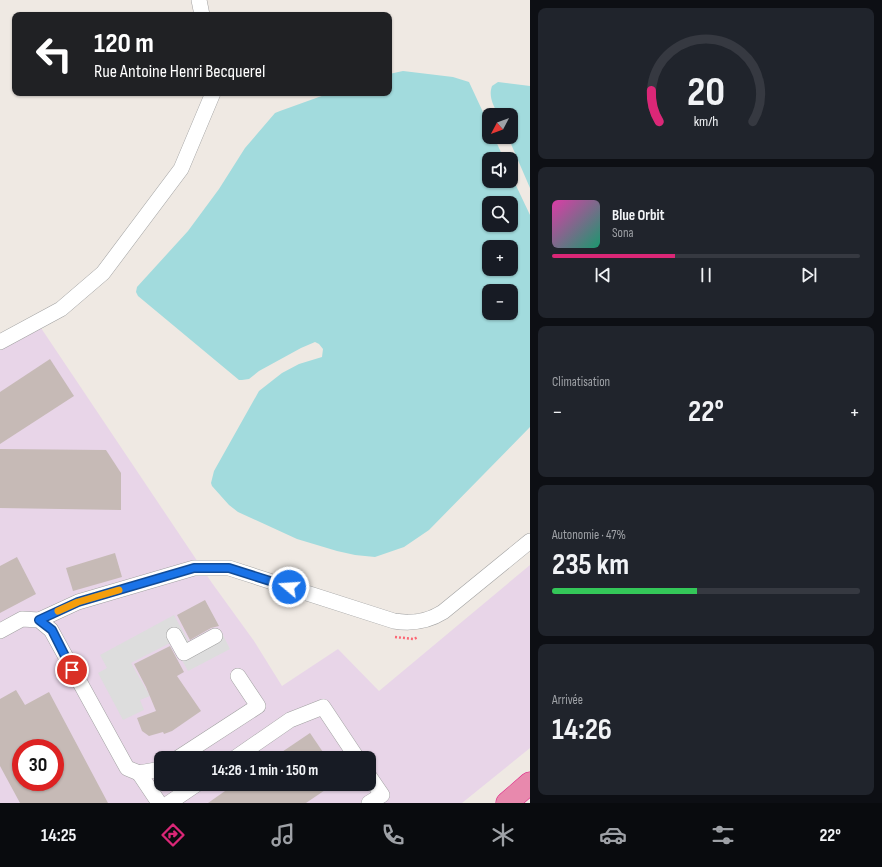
<!DOCTYPE html>
<html lang="fr">
<meta charset="utf-8">
<style>
body{margin:0;font-family:"Sofia Sans Condensed",sans-serif;background:#20242c;color:#f1f3f6;height:100vh;display:flex;flex-direction:column;font-size:15px;white-space:nowrap}
*{box-sizing:border-box;margin:0}
p{font-size:13px;color:#9ea1a6}
.icon{flex:none;width:22px;height:22px;fill:none;stroke:currentColor;stroke-width:2;stroke-linecap:round;stroke-linejoin:round}
.map{position:relative;flex:1;overflow:hidden}
.drawer{display:flex;flex-direction:column;gap:8px;padding:8px;background:#0d0f14;width:352px}
.drawer>*{flex:none}
.top-card{position:absolute;left:12px;top:12px;width:380px;height:84px;border-radius:8px;box-shadow:0 1px 3px #0004;background:#202124;color:#fff;overflow:hidden}
.needle{width:26px;rotate:229deg}
.controls{position:absolute;left:482px;top:108px;display:grid;gap:8px}
.controls a{display:grid;place-items:center;width:36px;height:36px;border-radius:8px;background:#171b24;box-shadow:0 1px 3px #0004;font-size:20px}
.speed{position:absolute;left:12px;top:739px;display:flex;gap:8px;font-size:20px;font-weight:700;text-align:center}
.speed>*{display:grid;place-content:center;width:52px;height:52px;border-radius:50%;background:#171b24;box-shadow:0 1px 3px #0004;line-height:1}
.speed .limit{border:6px solid #d22;background:#fff;color:#111}
.pin{position:absolute;display:grid;place-items:center;width:34px;height:34px;color:#fff;margin:-17px;border:2px solid #fff;border-radius:50%;box-shadow:0 1px 4px #0007}
.me{position:absolute;width:44px;margin:-22px;rotate:288deg;stroke-linejoin:round;filter:drop-shadow(0 0 3px #0008)}
.turn{display:flex;align-items:center;gap:14px;height:84px;padding:0 16px;font-size:18px}
.turn .icon{width:52px;height:52px;stroke-width:2.5}
.turn b{display:block;font-size:28px;line-height:34px}
.big{font-size:30px;font-weight:700;line-height:1.1}
.drawer .card{flex:1;display:flex;flex-direction:column;justify-content:center;gap:6px;min-width:0;padding:0 14px;border-radius:8px;background:#20242c}
.drawer .dial{align-items:center;gap:0}
.dial svg{height:104px;overflow:visible;fill:none;stroke:#363941;stroke-width:7;stroke-linecap:round;text-anchor:middle}
.dial text{fill:#f1f3f6;stroke:none}
.song{display:flex;align-items:center;gap:12px}
.cover{width:48px;height:48px;border-radius:6px;background:linear-gradient(135deg,hsl(320 70% 55%),hsl(160 70% 35%))}
.played{height:4px;border-radius:2px;background:linear-gradient(90deg,#db2777 40%,#363941 40%)}
.keys{display:flex;justify-content:space-around;direction:ltr}
.heat{display:flex;justify-content:space-between;align-items:center;font-size:22px;direction:ltr}
.charge{height:6px;border-radius:3px;background:linear-gradient(90deg,#34c759 47%,#363941 0)}
.trip{position:absolute;left:154px;top:751px;width:222px;height:40px;border-radius:8px;background:#171b24;box-shadow:0 1px 3px #0004;font-weight:700;line-height:40px;text-align:center}
.tab-bar{display:flex;height:64px;justify-content:space-around;align-items:center;background:#090b0e;color:#9ea1a6}
.tab-bar .icon{width:28px;height:28px}
.tab-bar .current{color:#db2777}
.tab-bar b{font-size:18px;color:#f1f3f6}
main{display:flex;flex:1;min-height:0}
.map>svg:first-child{display:block}
.industrial{fill:#e8d5e8;fill-rule:evenodd}
.parking{fill:#ddd}
.water{fill:#a2dbdd;fill-rule:evenodd}
.building{fill:#c6bab6;fill-rule:evenodd}
.lines{fill:none;stroke-linecap:round;stroke-linejoin:round}
.minor-casing{stroke:#a1a1a1;stroke-width:16}
.highway-casing{stroke:#dc2184;stroke-width:23}
.path{stroke:#fc6774;stroke-width:2.5;stroke-dasharray:2 2;stroke-linecap:butt}
.minor{stroke:#fff;stroke-width:15}
.highway{stroke:#e889ad;stroke-width:22}
.route-casing{stroke:#114b97;stroke-width:10}
.route{stroke:#1a73e8;stroke-width:7}
.slow{stroke:#f59e0b;stroke-width:7}
</style>
<main>
<div class="map">
<svg width="530" height="803" viewBox="0 0 530 803">
<rect width="100%" height="100%" fill="#efe9e3"/>
<!-- industrial -->
<path class="industrial" d="M 37,322 L 212,583 L 254,641 L 282,686 L 338,649 L 379,691 L 530,565 L 530,748 L 462,803 L 0,803 L 0,342 ZM 21,748 L 55,748 L 55,782 L 21,782 ZM 161,758 L 369,758 L 369,784 L 161,784 Z"/>
<!-- parking -->
<polygon class="parking" points="174,615 190,644 220,629 230,649 188,671 172,642 131,663 150,696 140,700 144,710 123,720 98,673 107,668 100,655"/>
<!-- water -->
<g class="water">
<path d="M 403,71 L 453,77 L 469,82 L 489,125 L 489,137 L 494,137 L 504,159 L 489,159 L 489,181 L 511,181 L 511,175 L 530,215 L 530,427 L 429,530 L 404,547 L 375,557 L 355,555 L 337,551 L 297,539 L 238,512 L 229,505 L 212,486 L 211,483 L 214,471 L 259,391 L 282,373 L 299,364 L 322,357 L 323,349 L 319,344 L 315,342 L 301,348 L 259,371 L 249,379 L 242,380 L 239,380 L 138,296 L 136,292 L 137,287 L 188,231 L 219,189 L 245,148 L 275,113 L 280,111 L 330,93 L 389,93 L 389,74 ZM 489,203 L 511,203 L 511,225 L 489,225 ZM 489,247 L 511,247 L 511,269 L 489,269 ZM 489,291 L 511,291 L 511,313 L 489,313 Z"/>
<path d="M 498,82 L 530,86 L 530,188 L 508,137 L 511,137 L 511,115 L 498,115 C 494,106 488,97 492,86 Z"/>
</g>
<!-- building -->
<g class="building">
<polygon points="50,359 74,396 0,444 0,392"/>
<polygon points="0,449 106,450 121,473 121,510 0,508"/>
<polygon points="115,553 122,577 73,591 66,568"/>
<polygon points="17,557 36,594 0,613 0,566"/>
<polygon points="205,600 219,626 211,628 190,640 177,615"/>
<polygon points="170,646 184,672 177,676 201,711 172,731 164,734 163,732 149,736 142,731 137,718 156,711 146,687 134,664"/>
<path d="M 16,690 L 25,705 L 49,692 L 108,803 L 20,803 L 0,766 L 0,699 ZM 21,748 L 55,748 L 55,782 L 21,782 Z"/>
<polygon points="310,733 327,758 273,758"/>
<polygon points="235,784 334,784 306,803 208,803"/>
</g>
<g class="lines">
<!-- minor casing -->
<g class="minor-casing">
<g id="minor">
<polyline points="199,0 202,15"/>
<polyline points="0,342 61,309 103,273 181,169 213,93"/>
<path d="M 39,620 L 78,602 L 194,568 L 229,568 L 394,621 C 412,624 427,622 443,612 L 530,541"/>
<polyline points="0,631 22,619 39,620 51,630 127,768 139,773 161,769"/>
<polyline points="174,635 184,653 215,636"/>
<polyline points="178,758 258,706 238,676"/>
<polyline points="235,758 290,720 323,707 357,758"/>
<polyline points="139,773 159,803"/>
<polyline points="369,776 382,795 369,803"/>
<polyline points="169,803 197,784"/>
</g>
</g>
<!-- highway casing -->
<g class="highway-casing">
<polyline id="highway" points="507,803 530,783"/>
</g>
<!-- path -->
<polyline class="path" points="395,637 414,639 418,637"/>
<!-- minor -->
<use href="#minor" class="minor"/>
<!-- highway -->
<use href="#highway" class="highway"/>
</g>
<g class="lines">
<!-- route casing -->
<g class="route-casing">
<polyline id="route" points="72,670 52,630 39,620 78,602 194,568 229,568 289,587"/>
</g>
<!-- route -->
<use href="#route" class="route"/>
<!-- slow -->
<polyline class="slow" points="58,611 78,602 119,590"/>
</g>
</svg>
<div class="controls">
<a><svg class="needle" viewBox="-14 -14 28 28"><path d="M0-13l5 13h-10z" fill="#e53935"/><path d="M0 13l5-13h-10z" fill="#9ea1a6"/></svg></a>
<a><svg class="icon" aria-label="sound" viewBox="0 0 24 24"><path d="M4 9h4l5-4v14l-5-4H4zM17 9q2 3 0 6"/></svg></a>
<a><svg class="icon" aria-label="search" viewBox="0 0 24 24"><circle cx="10" cy="10" r="6"/><path d="M15 15l6 6"/></svg></a>
<a>+</a>
<a>−</a>
</div>
<div class="speed"><div class="limit">30</div></div>
<div class="pin" style="left:72px;top:670px;background:#d93025"><svg class="icon" aria-label="arrive" viewBox="0 0 24 24"><path d="M6 21V4h12l-3 4 3 4H6"/></svg></div>
<svg class="me" style="left:289px;top:587px" viewBox="-20 -20 40 40"><circle r="17" fill="#1a73e8" stroke="#fff" stroke-width="3"/><path d="M0-11L8 9 0 5-8 9z" fill="#fff"/></svg>
<div class="trip">14:26 · 1 min · 150 m</div>
<div class="top-card">
<div class="turn"><svg class="icon" aria-label="left" viewBox="0 0 24 24"><path d="M17 20v-9H6M10 6l-5 5 5 5"/></svg><div><b>120 m</b>Rue Antoine Henri Becquerel</div></div>
</div>
</div>
<section class="drawer">
<div class="card dial"><svg viewBox="0 0 100 80">
<path d="M14 69A42 42 0 1 1 86 69"/>
<path d="M14 69A42 42 0 0 1 8 45" stroke="#db2777"/>
<text x="50" y="56" font-size="32" font-weight="700">20</text>
<text x="50" y="72" font-size="11">km/h</text>
</svg></div>
<div class="card">
<div class="song"><i class="cover"></i><div><b>Blue Orbit</b><p>Sona</p></div></div>
<div class="played"></div>
<div class="keys"><svg class="icon" aria-label="previous" viewBox="0 0 24 24"><path d="M18 5L8 12l10 7zM5 5v14"/></svg><svg class="icon" aria-label="pause" viewBox="0 0 24 24"><path d="M8 5v14M16 5v14"/></svg><svg class="icon" aria-label="next" viewBox="0 0 24 24"><path d="M6 5l10 7-10 7zM19 5v14"/></svg></div>
</div>
<div class="card"><p>Climatisation</p>
<div class="heat"><a>−</a><b class="big">22°</b><a>+</a></div>
</div>
<div class="card"><p>Autonomie · 47%</p><b class="big">235 km</b><div class="charge"></div></div>
<div class="card"><p>Arrivée</p><b class="big">14:26</b></div>
</section>
</main>
<nav class="tab-bar">
<b>14:25</b>
<svg class="icon current" aria-label="directions" viewBox="0 0 24 24"><path d="M12 3l9 9-9 9-9-9zM9 14v-3h6M13 9l2 2-2 2"/></svg>
<svg class="icon" aria-label="music" viewBox="0 0 24 24"><path d="M9 18V5l10-2v13"/><circle cx="6" cy="18" r="3"/><circle cx="16" cy="16" r="3"/></svg>
<svg class="icon" aria-label="phone" viewBox="0 0 24 24"><path d="M5 4h4l2 5-3 2q2 4 5 5l2-3 5 2v4C11 20 4 13 5 4z"/></svg>
<svg class="icon" aria-label="climate" viewBox="0 0 24 24"><path d="M12 3v18M4 7l16 10M4 17L20 7"/></svg>
<svg class="icon" aria-label="car" viewBox="0 0 24 24"><path d="M5 17H2v-5l4-1 3-4h7l3 4 3 1v5h-3M9 17h6M6 11h13"/><circle cx="7" cy="17" r="2"/><circle cx="17" cy="17" r="2"/></svg>
<svg class="icon" aria-label="filters" viewBox="0 0 24 24"><path d="M4 7h16M4 17h16"/><circle cx="9" cy="7" r="2"/><circle cx="15" cy="17" r="2"/></svg>
<b>22°</b>
</nav>
